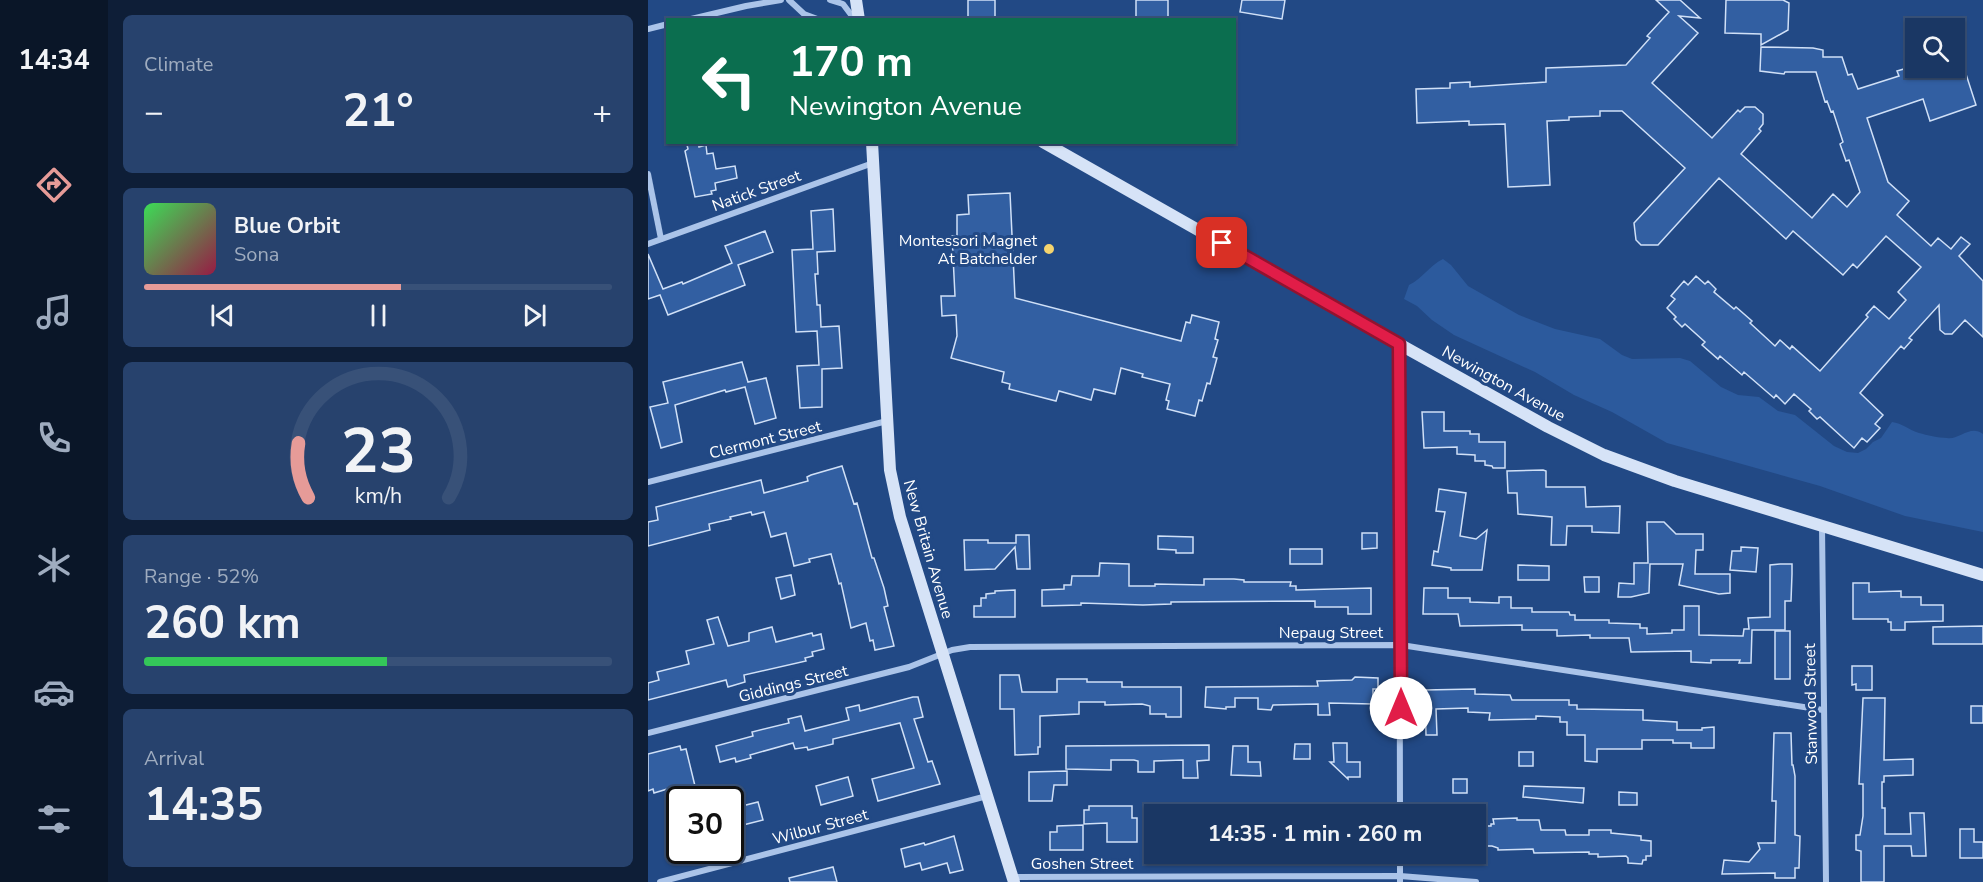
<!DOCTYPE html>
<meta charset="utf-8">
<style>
body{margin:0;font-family:"Nunito Sans",sans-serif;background:#27426d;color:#f1f3f6;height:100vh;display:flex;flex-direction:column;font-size:22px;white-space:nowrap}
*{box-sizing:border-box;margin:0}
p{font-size:20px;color:#9facbf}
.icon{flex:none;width:33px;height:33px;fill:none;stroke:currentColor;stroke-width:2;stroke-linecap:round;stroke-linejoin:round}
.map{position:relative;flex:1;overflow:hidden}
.sheet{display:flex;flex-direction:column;gap:15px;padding:15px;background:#0e1e37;width:540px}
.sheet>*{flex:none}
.guide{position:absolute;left:18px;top:18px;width:570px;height:126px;border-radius:0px;box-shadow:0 2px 4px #0004,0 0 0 2px #385178;background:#0b6e4f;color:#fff;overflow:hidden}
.controls{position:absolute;left:1257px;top:18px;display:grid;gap:12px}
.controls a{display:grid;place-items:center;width:60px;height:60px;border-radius:0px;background:#1a3764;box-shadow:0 2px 4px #0004,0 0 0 2px #385178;font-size:30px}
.speed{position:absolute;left:18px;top:786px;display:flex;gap:12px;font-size:30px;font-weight:700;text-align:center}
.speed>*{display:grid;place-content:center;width:78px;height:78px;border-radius:50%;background:#1a3764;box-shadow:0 2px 4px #0004,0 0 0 2px #385178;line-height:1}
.speed .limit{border:3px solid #111;border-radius:9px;background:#fff;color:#111}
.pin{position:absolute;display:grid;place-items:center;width:51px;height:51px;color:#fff;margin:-26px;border-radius:12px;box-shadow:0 3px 9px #0006}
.me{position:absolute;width:66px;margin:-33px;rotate:0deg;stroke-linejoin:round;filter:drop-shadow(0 0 4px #0008)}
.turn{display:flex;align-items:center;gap:21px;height:126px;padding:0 24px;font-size:27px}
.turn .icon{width:78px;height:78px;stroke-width:2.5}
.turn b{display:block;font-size:42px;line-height:51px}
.big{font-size:45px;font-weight:700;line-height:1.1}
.sheet .tile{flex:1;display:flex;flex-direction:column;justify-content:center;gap:9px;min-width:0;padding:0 21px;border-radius:9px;background:#27426d}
.sheet .dial{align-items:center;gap:0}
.dial svg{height:156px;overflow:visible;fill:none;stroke:#385178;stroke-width:7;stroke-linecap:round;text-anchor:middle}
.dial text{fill:#f1f3f6;stroke:none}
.song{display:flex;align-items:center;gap:18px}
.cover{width:72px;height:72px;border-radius:9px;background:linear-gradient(135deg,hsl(130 70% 55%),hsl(340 70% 35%))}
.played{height:6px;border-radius:3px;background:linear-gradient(90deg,#e69b98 55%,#385178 55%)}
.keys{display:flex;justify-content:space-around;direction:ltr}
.heat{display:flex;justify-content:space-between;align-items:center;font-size:33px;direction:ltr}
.charge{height:9px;border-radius:4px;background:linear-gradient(90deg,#34c759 52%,#385178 0)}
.trip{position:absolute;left:496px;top:804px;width:342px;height:60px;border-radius:0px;background:#1a3764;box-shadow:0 2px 4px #0004,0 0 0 2px #385178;font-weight:700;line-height:60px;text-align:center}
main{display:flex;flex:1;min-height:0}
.menu{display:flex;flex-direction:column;width:108px;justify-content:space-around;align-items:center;background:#0a1628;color:#9facbf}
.menu .icon{width:42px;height:42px}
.menu .current{color:#e69b98}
.menu b{font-size:27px;color:#f1f3f6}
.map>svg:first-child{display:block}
.green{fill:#2c5a9d}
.building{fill:#325fa2;stroke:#d0e0f7;stroke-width:1.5}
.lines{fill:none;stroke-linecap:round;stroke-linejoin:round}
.minor{stroke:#abc4e9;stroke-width:6}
.secondary{stroke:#d6e3f7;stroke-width:12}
.route-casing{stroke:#92132f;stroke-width:15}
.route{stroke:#e11d48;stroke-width:10}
.poi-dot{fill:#f5d46e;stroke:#224985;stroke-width:2}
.labels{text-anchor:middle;stroke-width:6;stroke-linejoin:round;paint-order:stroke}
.street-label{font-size:16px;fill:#fff;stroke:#224985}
.poi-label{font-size:16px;fill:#fff;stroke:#224985;text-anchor:end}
</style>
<main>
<nav class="menu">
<b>14:34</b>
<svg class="icon current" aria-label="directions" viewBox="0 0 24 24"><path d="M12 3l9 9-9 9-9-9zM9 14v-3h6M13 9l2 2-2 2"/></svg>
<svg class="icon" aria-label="music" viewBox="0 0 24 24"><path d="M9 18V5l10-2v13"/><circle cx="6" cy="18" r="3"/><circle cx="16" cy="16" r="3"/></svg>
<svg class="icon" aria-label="phone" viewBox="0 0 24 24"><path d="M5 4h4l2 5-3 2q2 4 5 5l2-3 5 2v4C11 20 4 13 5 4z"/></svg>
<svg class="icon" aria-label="climate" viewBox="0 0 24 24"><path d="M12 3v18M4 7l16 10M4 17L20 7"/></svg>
<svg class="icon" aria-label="car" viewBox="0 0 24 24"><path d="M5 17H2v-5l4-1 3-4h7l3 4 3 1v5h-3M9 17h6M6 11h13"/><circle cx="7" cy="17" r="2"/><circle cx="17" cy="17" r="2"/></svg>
<svg class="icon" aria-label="filters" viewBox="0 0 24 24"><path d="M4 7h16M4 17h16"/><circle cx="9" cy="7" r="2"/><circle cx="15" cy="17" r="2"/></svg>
</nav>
<section class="sheet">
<div class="tile"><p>Climate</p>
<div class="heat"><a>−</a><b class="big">21°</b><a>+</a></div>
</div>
<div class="tile">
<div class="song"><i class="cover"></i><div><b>Blue Orbit</b><p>Sona</p></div></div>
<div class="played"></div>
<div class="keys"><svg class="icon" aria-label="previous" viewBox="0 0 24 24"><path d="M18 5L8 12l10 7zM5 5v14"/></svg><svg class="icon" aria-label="pause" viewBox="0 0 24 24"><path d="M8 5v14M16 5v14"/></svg><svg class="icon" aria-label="next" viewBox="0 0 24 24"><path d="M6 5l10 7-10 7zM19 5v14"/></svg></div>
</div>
<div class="tile dial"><svg viewBox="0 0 100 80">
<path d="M14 69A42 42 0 1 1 86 69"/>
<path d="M14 69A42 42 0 0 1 9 41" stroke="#e69b98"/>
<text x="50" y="56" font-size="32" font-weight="700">23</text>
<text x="50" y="72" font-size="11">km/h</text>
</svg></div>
<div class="tile"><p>Range · 52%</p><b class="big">260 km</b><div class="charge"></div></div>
<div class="tile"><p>Arrival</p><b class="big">14:35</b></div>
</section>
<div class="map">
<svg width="1335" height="882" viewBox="0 0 1335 882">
<rect width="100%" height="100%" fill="#224985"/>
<!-- green -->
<path class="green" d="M 795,259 L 803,265 L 820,286 L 871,315 L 907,329 L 952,339 L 974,355 L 984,359 L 1032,358 L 1042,361 L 1073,387 L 1090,395 L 1111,397 L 1130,411 L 1147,415 L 1186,446 L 1199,452 L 1210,453 L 1218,449 L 1225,442 L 1233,438 L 1244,422 C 1254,423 1261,430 1271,433 C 1279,435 1290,438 1299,438 C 1312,440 1322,424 1335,434 L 1335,532 L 1257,516 L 1172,486 L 1019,443 L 964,412 L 926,395 L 887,372 L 806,335 L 784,320 L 769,306 L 756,299 L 761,285 C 775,278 781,266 795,259 Z"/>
<!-- building -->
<g class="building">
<rect x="320" y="0" width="27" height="20"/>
<rect x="488" y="0" width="32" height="20"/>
<polygon points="594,0 637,0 634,19 592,12"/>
<polygon points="1008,0 1032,0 1052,18 1031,16 1050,33 1004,83 1064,138 1090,110 1092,112 1097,107 1107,107 1115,114 1115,124 1111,129 1113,131 1093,154 1164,218 1185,194 1199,207 1212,192 1201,160 1198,161 1192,144 1195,142 1185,111 1183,112 1179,101 1177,102 1168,72 1137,72 1136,74 1112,71 1113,47 1165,48 1175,50 1175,57 1194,57 1200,75 1204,74 1210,89 1251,76 1249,71 1266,66 1267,68 1316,68 1328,105 1282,121 1275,99 1219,118 1240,182 1261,201 1249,215 1283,246 1290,238 1303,249 1313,237 1322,244 1311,256 1335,281 1335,337 1317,320 1304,334 1297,334 1292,330 1291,305 1261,338 1264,340 1256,349 1253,346 1212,393 1235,415 1227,424 1232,428 1219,442 1214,438 1206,448 1172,417 1169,419 1161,411 1163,409 1146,394 1137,404 1128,395 1126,398 1096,372 1094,375 1072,356 1070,359 1054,345 1057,342 1037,324 1034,327 1026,319 1028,317 1019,308 1027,299 1023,296 1036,281 1040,285 1048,276 1057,284 1060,281 1068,289 1066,292 1086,309 1088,307 1104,321 1102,323 1127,346 1132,340 1142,349 1144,346 1172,371 1220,317 1218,315 1226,306 1241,319 1258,300 1250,292 1273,267 1238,236 1209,268 1205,264 1195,275 1145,231 1138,239 1071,178 1010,245 993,245 988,240 986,223 1037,168 974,111 952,111 952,116 921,117 921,120 899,121 902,185 860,187 857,124 821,125 821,121 769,123 768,89 802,88 802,83 822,82 822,87 898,82 898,68 978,65 1002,38 999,36 1021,12"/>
<polygon points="1078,0 1135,0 1141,3 1140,30 1113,45 1113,34 1077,33"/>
<polygon points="50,143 51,147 58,145 59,154 65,153 68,169 87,166 89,178 67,183 68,190 63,191 64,194 47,197 37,151 40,149 39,145"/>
<polygon points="362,193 367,298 533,341 538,322 542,323 544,315 571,322 567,339 570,340 565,357 569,358 562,384 559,383 554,401 551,400 547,416 519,409 521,401 518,400 522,384 494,377 495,374 473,368 467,394 446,389 443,400 411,391 408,401 361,389 362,384 354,382 356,372 303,358 309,336 308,315 294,316 293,296 307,296 304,236 309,236 309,215 321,214 320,195"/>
<polygon points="185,209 187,251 169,252 170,274 167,274 169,305 172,305 173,327 191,326 194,368 174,369 174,407 152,408 149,366 171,365 169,331 148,332 144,250 165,249 163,211"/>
<polygon points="117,231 125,252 90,265 97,285 20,315 12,295 0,299 0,254 15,289 34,282 35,284 84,263 77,246"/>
<polygon points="94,362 100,382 118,378 128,418 107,424 97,387 78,392 77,390 27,405 34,442 13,448 2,407 20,403 15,382"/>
<polygon points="774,412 796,412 796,431 822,431 822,434 831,434 831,442 857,442 857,468 845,468 844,466 837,465 837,461 827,461 827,455 809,454 809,447 776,448"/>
<polygon points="194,466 206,504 209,503 224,558 226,558 236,588 240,606 236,607 246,646 227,650 225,640 222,641 218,623 203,628 193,583 191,584 183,554 161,559 162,562 146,566 138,533 123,537 116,512 104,515 103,512 82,517 83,519 61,524 62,530 0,546 0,522 10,520 8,507 113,480 116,493 160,481 159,477 163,475"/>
<polygon points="895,470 898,471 898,487 937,487 938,507 972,506 971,533 944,532 944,526 919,526 918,545 903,545 904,517 870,514 869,493 860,493 859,471"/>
<polygon points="791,489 818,493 812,536 828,539 839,530 834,570 803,570 803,568 784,565 786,551 790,552 797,512 788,511"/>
<polygon points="999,522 1016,522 1028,534 1055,534 1055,550 1048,550 1047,574 1082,574 1082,593 1071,594 1031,585 1035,564 1002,564 1001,593 983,597 970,597 971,583 986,584 986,563 1000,563"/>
<polygon points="714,533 729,533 729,548 714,549"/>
<polygon points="368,535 381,535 382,569 369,569 367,547 347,569 317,570 316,540 340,540 340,543 368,543"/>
<polygon points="510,536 545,537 545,553 528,553 528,550 510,549"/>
<polygon points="1093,547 1110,548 1108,572 1082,570 1084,551 1093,551"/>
<rect x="642" y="549" width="32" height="15"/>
<polygon points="452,563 481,564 481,586 507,586 507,584 556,585 556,579 586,579 596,580 596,582 643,582 642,586 648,586 648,590 723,588 723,614 700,614 700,607 667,607 667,601 523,602 523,604 495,605 433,603 433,605 394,606 394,590 416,589 416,585 423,585 424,576 451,576"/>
<polygon points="1132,564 1144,564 1144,574 1143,601 1137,601 1137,630 1104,630 1103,663 1091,663 1092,660 1063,660 1063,663 1043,662 1043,651 983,652 981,638 942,638 942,635 909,636 909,630 874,630 874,625 812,626 810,614 775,614 776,588 800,588 800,598 822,598 822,602 851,603 851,597 863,597 863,608 884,608 884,612 921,612 922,615 927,615 927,620 961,620 961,623 992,624 992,628 999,628 999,634 1024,633 1024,630 1036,630 1036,606 1051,606 1051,635 1095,636 1096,629 1101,629 1100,618 1122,617 1122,565"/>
<polygon points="870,565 901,566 901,580 870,580"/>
<polygon points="143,575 147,595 133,599 128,578"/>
<polygon points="936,577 951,577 951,592 937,592"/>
<polygon points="1205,583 1221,583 1221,592 1253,591 1253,597 1273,597 1273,605 1295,605 1295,621 1257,622 1257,630 1243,630 1243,622 1240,622 1240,619 1205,619"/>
<polygon points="367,590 367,617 326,617 326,606 333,606 333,598 338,598 338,594 347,593 347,591"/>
<polygon points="70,617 80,646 101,641 101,633 124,627 128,642 164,633 165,636 173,634 176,649 164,652 165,656 157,658 158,661 96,675 97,682 80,687 78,680 0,700 0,683 11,680 9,672 41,664 38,651 66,644 59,620"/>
<polygon points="1335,626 1335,644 1285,644 1285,627"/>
<rect x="1127" y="631" width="15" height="48"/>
<polygon points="1204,666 1224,666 1224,690 1208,690 1208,684 1204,685"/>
<polygon points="352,675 371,675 374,692 409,692 409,679 439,679 439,682 474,682 474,687 533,687 533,717 518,717 518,714 502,714 502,706 494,704 457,705 457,702 431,702 431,714 392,716 392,747 390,747 390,754 367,755 366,709 352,709"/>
<polygon points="707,677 730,678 730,689 725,689 725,704 681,703 682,715 670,715 670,704 625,705 623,710 610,709 610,698 587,698 587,707 578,707 578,709 557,707 558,687 670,686 669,681 704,680"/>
<polygon points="827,689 827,694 862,695 864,700 921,700 921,705 929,705 929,709 995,710 995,720 1029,722 1029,730 1054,730 1054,728 1066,727 1066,748 1043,748 1043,743 1025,743 1025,740 994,740 994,749 949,749 949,762 937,761 937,735 919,735 919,722 912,722 912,717 888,716 888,719 841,720 842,713 820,712 820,708 788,709 789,735 778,735 777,690"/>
<polygon points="265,697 270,697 275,717 266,719 280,762 284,761 292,784 230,801 224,779 266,768 252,723 185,739 185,744 160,750 159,747 147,749 145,743 102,755 103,758 88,762 87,758 72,762 68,746 105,736 104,732 141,723 140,719 153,716 157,731 201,720 198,708 211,705 212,711"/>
<polygon points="1215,698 1237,698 1236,760 1265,759 1265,775 1236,776 1236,782 1234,782 1234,808 1237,808 1237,834 1263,834 1262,813 1276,813 1278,856 1264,856 1263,846 1236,846 1236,882 1213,882 1213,851 1208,850 1208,835 1212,835 1215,816 1215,784 1211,784"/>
<rect x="1323" y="706" width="12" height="17"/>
<polygon points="1126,733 1143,733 1144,765 1145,765 1147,776 1147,835 1152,836 1151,868 1147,868 1147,878 1127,878 1127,873 1074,874 1076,860 1101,862 1112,849 1110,843 1127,843 1128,801 1124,801"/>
<polygon points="685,743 699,743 699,762 712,762 712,777 700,777 700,779 682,762 686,762"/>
<polygon points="647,744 662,744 662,759 646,759"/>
<polygon points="561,745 561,760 549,761 550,778 535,778 535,760 506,761 506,772 490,772 490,761 486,760 463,760 463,770 418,769 418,746"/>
<polygon points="32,746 33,750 38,749 47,786 27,791 26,787 6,793 5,789 0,791 0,754"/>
<polygon points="585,746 600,746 600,762 612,762 613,776 583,775"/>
<rect x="871" y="752" width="14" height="14"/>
<polygon points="419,771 419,785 406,785 404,801 381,801 381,772"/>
<polygon points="200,777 205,796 173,805 168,786"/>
<rect x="805" y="779" width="14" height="14"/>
<polygon points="876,786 936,788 935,803 875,797"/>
<polygon points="971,792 989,793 989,805 971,805"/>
<polygon points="110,802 115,820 87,827 82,809"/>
<polygon points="441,806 484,806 484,818 489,818 489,842 459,842 459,823 436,824 436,810 441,810"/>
<polygon points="869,818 869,820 891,820 893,830 917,830 918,835 941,835 941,830 963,830 963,833 993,836 993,840 1003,841 1003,856 998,856 998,860 995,860 994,864 980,863 980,858 978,856 950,857 950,854 941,854 941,852 886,853 885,849 850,850 850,848 844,846 828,846 828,826 843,826 843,824 846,824 845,819"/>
<polygon points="435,825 435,850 402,850 402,832 409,832 409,826"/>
<polygon points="1312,829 1326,829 1326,842 1335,842 1335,858 1312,858"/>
<polygon points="306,836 315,870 302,873 299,863 274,870 272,863 257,867 253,849 276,843 277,845"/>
<polygon points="185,867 189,882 142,882 141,878"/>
</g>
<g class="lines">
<!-- minor -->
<g class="minor">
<polyline points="141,0 156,14 172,20"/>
<polyline points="182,0 195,4 207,20"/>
<polyline points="39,20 98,6 133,0"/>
<polyline points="0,29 20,24"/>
<polyline points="0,174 13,239"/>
<polyline points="0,244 225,163"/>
<polyline points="751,345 752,814"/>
<polyline points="0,482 239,421"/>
<polyline points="1174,526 1178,882"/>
<polyline points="0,733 261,667 304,650 322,647 753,645 1175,710"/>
<polyline points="752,854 752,882"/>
<polyline points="365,877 752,876 828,882"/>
<polyline points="12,882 339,796"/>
</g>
<!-- secondary -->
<g class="secondary">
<polyline points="208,0 211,20"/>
<polyline points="224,142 242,470 252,517 366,882"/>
<polyline points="395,142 751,344 900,427 956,455 1027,481 1335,575"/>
</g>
</g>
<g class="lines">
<!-- route casing -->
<g class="route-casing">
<polyline id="route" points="574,243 751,344 753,708"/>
</g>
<!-- route -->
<use href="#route" class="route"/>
</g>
<!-- markers -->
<circle class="poi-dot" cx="401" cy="249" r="6"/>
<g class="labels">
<!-- street labels -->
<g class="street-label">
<text transform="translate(108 190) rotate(-20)" y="6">Natick Street</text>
<text transform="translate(856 383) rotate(29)" y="6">Newington Avenue</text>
<text transform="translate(117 439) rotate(-14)" y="6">Clermont Street</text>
<text transform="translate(281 549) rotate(74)" y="6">New Britain Avenue</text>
<text x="683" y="638">Nepaug Street</text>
<text transform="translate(145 683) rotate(-14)" y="6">Giddings Street</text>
<text transform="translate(1162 704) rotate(-91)" y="6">Stanwood Street</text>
<text transform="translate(172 826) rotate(-15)" y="6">Wilbur Street</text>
<text x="434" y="869">Goshen Street</text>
</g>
<!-- poi labels -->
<g class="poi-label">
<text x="389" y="246">Montessori Magnet<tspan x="389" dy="18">At Batchelder</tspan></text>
</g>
</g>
</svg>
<div class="controls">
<a><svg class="icon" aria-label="search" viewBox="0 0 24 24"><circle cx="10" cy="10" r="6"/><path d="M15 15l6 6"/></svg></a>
</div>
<div class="speed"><div class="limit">30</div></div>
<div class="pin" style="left:574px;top:243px;background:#d93025"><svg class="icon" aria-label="arrive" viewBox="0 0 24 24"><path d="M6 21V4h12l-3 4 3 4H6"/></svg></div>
<svg class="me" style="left:753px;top:708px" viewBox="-20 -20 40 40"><circle r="19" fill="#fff"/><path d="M0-13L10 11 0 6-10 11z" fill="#e11d48"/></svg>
<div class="trip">14:35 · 1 min · 260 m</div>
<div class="guide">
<div class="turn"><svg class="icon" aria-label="left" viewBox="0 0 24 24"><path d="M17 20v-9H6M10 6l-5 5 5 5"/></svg><div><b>170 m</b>Newington Avenue</div></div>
</div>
</div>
</main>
